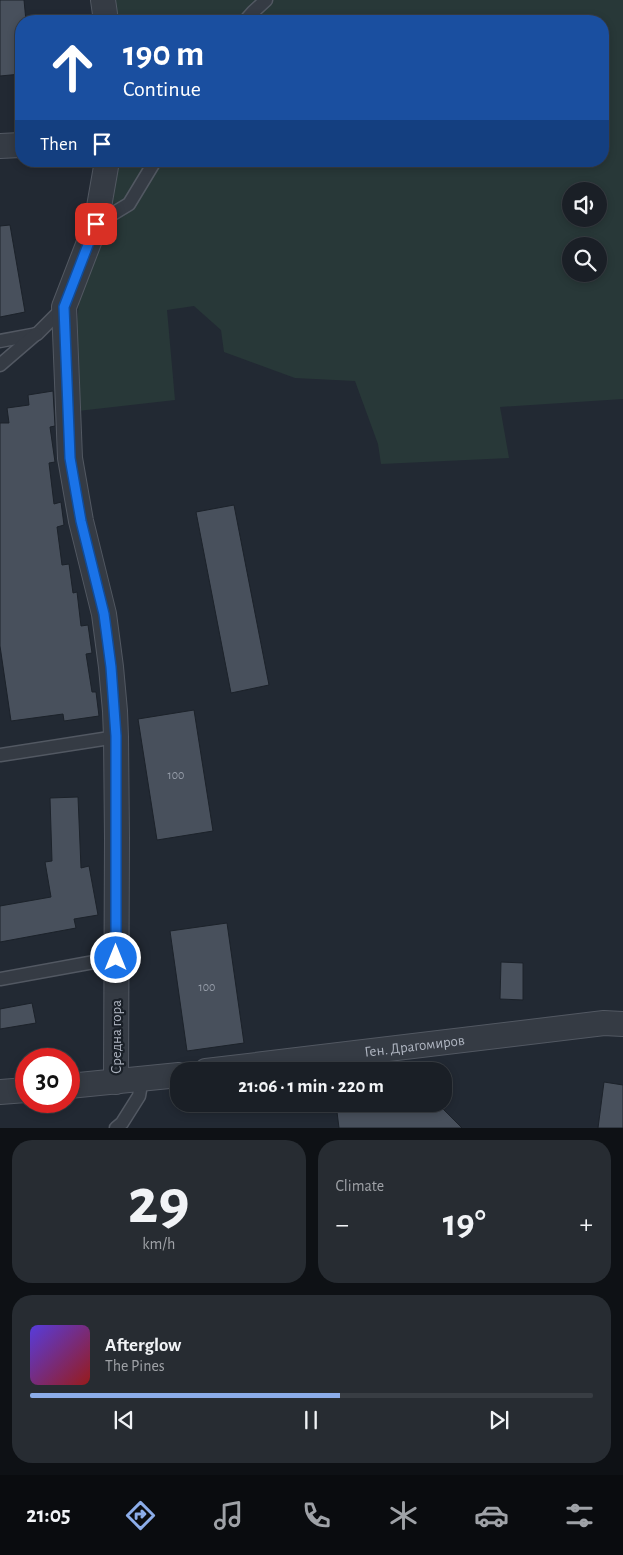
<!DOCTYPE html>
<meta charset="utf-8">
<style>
body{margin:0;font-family:"Alegreya Sans",sans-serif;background:#272c32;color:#f1f3f6;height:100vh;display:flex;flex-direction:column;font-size:19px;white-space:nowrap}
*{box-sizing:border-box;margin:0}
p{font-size:16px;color:#9fa2a7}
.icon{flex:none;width:28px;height:28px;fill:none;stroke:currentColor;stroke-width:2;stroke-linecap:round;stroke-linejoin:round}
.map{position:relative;height:1128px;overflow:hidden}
.sheet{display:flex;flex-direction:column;gap:12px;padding:12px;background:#0e1115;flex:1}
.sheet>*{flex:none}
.guide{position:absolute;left:15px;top:15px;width:594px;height:152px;border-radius:20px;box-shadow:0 2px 8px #0003,0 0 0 1px #383d43;background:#1a4fa0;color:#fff;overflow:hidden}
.controls{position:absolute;left:562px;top:182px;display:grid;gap:10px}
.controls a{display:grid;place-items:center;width:45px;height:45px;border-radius:50%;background:#1a1f26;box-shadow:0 2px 8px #0003,0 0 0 1px #383d43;font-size:25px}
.speed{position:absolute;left:15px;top:1048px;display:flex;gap:10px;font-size:25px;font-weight:700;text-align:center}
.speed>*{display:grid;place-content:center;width:65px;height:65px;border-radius:50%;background:#1a1f26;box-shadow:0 2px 8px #0003,0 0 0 1px #383d43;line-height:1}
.speed .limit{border:8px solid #d22;background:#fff;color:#111}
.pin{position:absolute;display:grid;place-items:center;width:42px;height:42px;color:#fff;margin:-21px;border-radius:10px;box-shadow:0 2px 8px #0006}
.me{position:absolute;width:55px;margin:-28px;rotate:0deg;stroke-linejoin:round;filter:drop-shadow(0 0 4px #0008)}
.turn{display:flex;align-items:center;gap:18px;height:105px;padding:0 25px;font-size:22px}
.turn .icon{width:65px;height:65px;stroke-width:2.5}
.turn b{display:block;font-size:35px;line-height:42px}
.then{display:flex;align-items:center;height:48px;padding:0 25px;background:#0003;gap:10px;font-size:19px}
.big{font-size:38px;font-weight:700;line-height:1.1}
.sheet .widget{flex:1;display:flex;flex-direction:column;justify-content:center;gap:8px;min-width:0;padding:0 18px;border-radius:20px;background:#272c32}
.sheet .dial{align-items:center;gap:0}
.dial b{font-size:65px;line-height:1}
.song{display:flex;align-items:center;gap:15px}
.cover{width:60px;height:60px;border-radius:8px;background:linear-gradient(135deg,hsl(250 70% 55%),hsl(0 70% 35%))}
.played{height:5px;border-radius:2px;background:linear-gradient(90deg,#8cade9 55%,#383d43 55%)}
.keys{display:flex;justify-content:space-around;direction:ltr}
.heat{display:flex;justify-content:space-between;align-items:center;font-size:28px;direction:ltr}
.sheet .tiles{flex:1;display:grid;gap:12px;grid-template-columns:1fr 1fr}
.widget:last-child{grid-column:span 2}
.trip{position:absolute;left:170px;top:1062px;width:282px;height:50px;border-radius:20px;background:#1a1f26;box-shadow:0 2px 8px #0003,0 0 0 1px #383d43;font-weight:700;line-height:50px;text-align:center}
.tab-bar{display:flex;height:80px;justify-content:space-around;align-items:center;background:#0a0c0f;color:#9fa2a7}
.tab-bar .icon{width:35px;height:35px}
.tab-bar .current{color:#8cade9}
.tab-bar b{font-size:22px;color:#f1f3f6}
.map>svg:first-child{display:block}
.green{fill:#283838;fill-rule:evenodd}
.building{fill:#48505c;stroke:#1c222a}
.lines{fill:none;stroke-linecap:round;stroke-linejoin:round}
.lane-casing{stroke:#525862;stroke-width:15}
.street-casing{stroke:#525862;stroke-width:26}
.lane{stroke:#353b44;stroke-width:12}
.street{stroke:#353b44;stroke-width:24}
.route-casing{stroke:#114b97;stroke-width:12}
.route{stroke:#1a73e8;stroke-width:9}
.labels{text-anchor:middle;stroke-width:4.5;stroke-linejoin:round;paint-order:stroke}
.number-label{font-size:12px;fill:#959ca8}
.street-label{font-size:15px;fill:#afb5c1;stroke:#1a2028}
</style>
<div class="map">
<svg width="623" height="1128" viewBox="0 0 623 1128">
<rect width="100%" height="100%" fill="#222933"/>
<!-- green -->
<path class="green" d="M 103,0 L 623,0 L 623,399 L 500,407 L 509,458 L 381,464 L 378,444 L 355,381 L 295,378 L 224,352 L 221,330 L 194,306 L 167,310 L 175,400 L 69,412 L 83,257 L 107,161 L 602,161 L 602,21 L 106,21 ZM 571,191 L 599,191 L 599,219 L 571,219 ZM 571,246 L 599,246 L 599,274 L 571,274 Z"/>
<!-- building -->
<g class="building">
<polygon points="0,0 24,0 26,21 21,21 21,74 0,76"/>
<polygon points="10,225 25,312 0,317 0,226"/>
<polygon points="53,391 55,426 50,427 55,462 49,463 54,504 61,502 64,525 57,527 62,565 69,564 73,593 77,592 81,626 88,625 92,653 86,654 92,692 96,692 99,716 64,721 63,714 11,721 0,646 0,423 9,423 7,408 29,405 28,395"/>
<polygon points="234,505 269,685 231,693 196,512"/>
<polygon points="194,710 213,831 157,840 138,719"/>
<polygon points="78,797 81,868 89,866 98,915 74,919 76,928 0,942 0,906 51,897 45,862 52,861 50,798"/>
<polygon points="227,923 244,1043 187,1051 170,931"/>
<polygon points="501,962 523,963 523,1000 500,999"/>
<polygon points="32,1003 36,1023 0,1029 0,1009"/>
<polygon points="604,1082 623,1085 623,1128 598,1128"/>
<polygon points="336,1104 438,1104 462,1128 339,1128"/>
</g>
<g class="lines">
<!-- lane casing -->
<g class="lane-casing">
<g id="lane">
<polyline points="245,21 253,12 266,0"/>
<polyline points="96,224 129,204 155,161"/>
<polyline points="0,341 37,334 64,307"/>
<polyline points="0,365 36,334"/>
<polyline points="0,755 116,737"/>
<polyline points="0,979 116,958"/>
<polyline points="116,1128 122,1123 139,1096 142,1079"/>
</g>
</g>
<!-- street casing -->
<g class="street-casing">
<g id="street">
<polyline points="103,0 106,21"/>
<polyline points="0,146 21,145"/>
<polyline points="107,161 96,224 64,307 70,458 81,521 104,614 111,667 115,711 116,737 117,838 116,1082"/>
<path id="s1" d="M 206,1071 L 604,1023 L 623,1024"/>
<polyline points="69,1086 179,1075"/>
<polyline points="0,1092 26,1090"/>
</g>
</g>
<!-- lane -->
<use href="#lane" class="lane"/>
<!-- street -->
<use href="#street" class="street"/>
</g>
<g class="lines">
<!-- route casing -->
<g class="route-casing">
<polyline id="route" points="96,224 64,307 70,458 81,521 104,614 111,667 116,736 116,958"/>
</g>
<!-- route -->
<use href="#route" class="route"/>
</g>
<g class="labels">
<!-- number labels -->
<g class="number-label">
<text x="176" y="779">100</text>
<text x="207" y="991">100</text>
</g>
<!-- street labels -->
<g class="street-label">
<text transform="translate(116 1037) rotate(-90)" y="5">Средна гора</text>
<text dy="5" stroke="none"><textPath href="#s1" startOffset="210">Ген. Драгомиров</textPath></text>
</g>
</g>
</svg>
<div class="controls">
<a><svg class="icon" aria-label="sound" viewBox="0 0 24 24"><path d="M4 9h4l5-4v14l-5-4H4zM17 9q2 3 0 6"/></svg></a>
<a><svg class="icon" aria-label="search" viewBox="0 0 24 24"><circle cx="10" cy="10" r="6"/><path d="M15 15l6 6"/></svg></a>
</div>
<div class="speed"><div class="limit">30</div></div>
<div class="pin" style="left:96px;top:224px;background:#d93025"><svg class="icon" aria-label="arrive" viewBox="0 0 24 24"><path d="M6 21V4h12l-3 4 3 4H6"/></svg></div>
<svg class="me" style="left:116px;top:958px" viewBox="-20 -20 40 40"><circle r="17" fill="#1a73e8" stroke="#fff" stroke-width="3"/><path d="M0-11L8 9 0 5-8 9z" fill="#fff"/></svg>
<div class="trip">21:06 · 1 min · 220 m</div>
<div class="guide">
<div class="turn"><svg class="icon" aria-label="ahead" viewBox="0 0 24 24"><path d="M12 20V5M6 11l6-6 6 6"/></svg><div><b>190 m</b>Continue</div></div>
<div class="then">Then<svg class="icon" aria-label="arrive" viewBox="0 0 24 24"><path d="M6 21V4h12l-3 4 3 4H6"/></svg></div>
</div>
</div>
<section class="sheet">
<div class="tiles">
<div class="widget dial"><b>29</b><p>km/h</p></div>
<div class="widget"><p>Climate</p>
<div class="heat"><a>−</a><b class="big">19°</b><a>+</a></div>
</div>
<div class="widget">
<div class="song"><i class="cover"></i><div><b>Afterglow</b><p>The Pines</p></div></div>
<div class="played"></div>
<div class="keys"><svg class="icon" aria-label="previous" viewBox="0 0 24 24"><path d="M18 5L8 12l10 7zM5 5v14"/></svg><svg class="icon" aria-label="pause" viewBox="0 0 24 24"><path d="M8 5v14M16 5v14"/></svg><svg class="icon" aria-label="next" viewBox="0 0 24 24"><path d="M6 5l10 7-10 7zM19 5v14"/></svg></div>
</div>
</div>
</section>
<nav class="tab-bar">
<b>21:05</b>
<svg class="icon current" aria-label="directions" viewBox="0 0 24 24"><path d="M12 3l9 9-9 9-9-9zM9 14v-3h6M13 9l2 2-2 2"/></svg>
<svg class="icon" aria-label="music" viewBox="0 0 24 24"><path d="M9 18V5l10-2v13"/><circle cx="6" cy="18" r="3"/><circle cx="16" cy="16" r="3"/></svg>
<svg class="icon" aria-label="phone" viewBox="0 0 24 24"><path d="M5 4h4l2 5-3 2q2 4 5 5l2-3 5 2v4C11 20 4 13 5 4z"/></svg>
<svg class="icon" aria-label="climate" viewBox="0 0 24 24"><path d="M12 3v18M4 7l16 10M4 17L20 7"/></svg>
<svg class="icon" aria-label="car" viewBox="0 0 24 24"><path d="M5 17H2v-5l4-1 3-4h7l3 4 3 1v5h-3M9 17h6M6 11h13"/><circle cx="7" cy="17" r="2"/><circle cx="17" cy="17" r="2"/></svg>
<svg class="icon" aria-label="filters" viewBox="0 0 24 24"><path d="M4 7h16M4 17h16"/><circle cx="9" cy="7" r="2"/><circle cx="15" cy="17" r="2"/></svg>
</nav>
